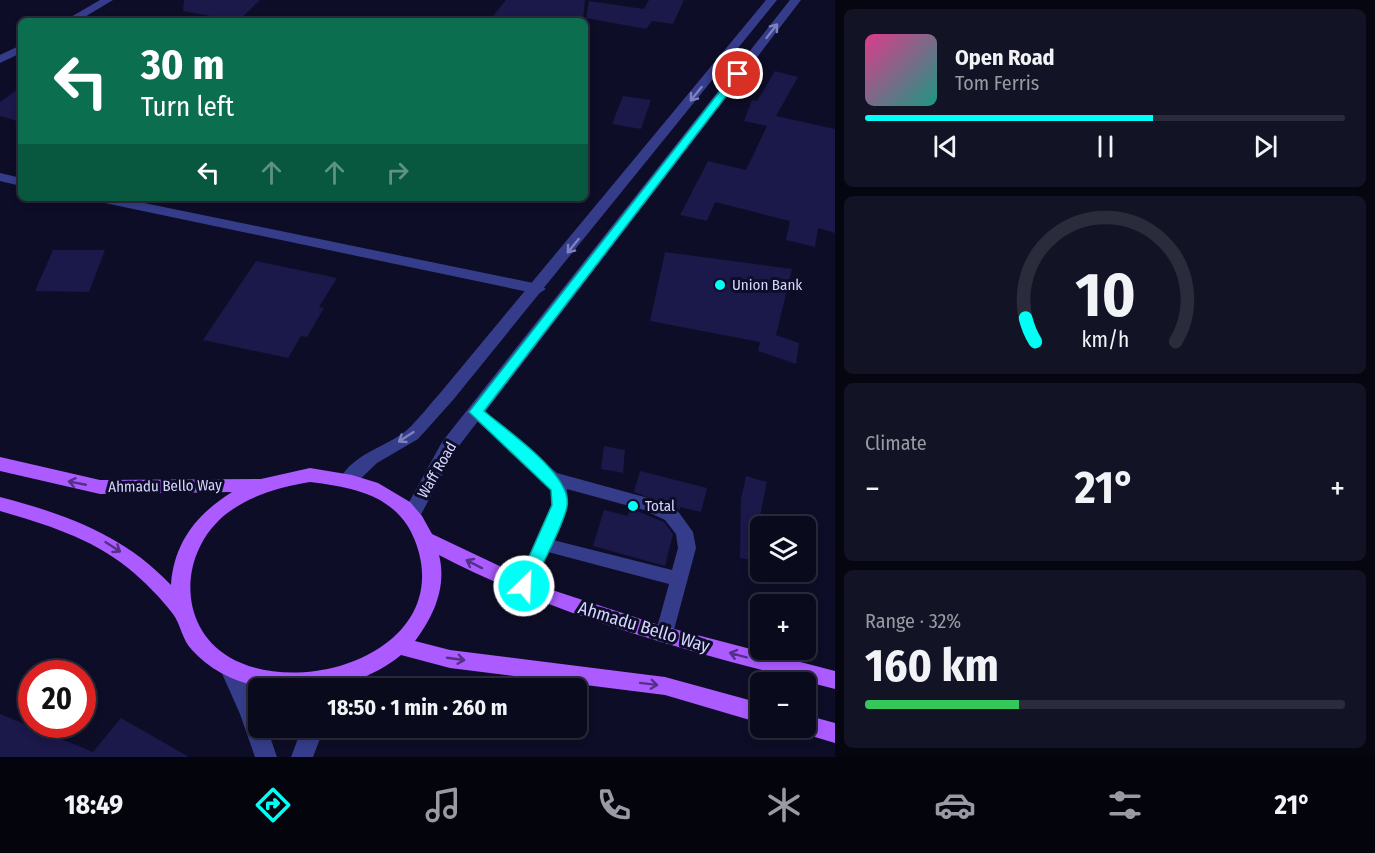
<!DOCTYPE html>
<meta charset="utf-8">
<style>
body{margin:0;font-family:"Fira Sans Condensed",sans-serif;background:#131326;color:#f1f3f6;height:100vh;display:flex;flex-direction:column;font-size:22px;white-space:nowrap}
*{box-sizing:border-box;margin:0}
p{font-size:20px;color:#999aa4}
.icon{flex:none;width:33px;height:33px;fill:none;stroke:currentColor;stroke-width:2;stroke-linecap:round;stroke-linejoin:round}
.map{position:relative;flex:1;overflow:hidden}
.sheet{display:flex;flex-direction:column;gap:9px;padding:9px;background:#060610;width:540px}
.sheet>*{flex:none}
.guide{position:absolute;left:18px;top:18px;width:570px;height:183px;border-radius:9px;box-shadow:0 3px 9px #0003,0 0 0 2px #2a2b3b;background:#0b6e4f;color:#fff;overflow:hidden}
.controls{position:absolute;left:750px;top:516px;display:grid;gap:12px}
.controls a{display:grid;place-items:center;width:66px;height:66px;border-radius:9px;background:#0a0a1d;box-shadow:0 3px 9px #0003,0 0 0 2px #2a2b3b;font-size:30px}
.speed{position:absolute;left:18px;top:660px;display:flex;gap:12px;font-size:30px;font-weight:700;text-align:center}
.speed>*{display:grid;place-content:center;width:78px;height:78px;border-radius:50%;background:#0a0a1d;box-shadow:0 3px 9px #0003,0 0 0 2px #2a2b3b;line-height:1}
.speed .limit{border:9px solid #d22;background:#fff;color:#111}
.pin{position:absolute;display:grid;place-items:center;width:51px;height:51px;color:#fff;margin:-26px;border:3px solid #fff;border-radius:50%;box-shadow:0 2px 6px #0007}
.me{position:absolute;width:66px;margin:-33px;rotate:24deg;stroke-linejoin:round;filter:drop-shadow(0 0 4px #0008)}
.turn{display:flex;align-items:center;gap:21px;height:126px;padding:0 24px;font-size:27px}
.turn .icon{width:78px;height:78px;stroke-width:2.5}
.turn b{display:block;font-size:42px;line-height:51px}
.lanes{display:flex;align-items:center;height:57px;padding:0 24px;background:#0003;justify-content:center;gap:30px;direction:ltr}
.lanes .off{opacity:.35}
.big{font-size:45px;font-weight:700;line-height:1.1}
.sheet .tile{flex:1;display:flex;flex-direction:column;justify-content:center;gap:9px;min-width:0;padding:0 21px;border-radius:9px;background:#131326}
.sheet .dial{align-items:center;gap:0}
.dial svg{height:156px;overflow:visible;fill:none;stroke:#2a2b3b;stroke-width:7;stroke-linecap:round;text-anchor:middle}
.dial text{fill:#f1f3f6;stroke:none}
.song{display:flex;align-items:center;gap:18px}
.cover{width:72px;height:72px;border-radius:9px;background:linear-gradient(135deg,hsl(330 70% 55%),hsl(170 70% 35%))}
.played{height:6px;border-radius:3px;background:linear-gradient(90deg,#00fff5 60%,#2a2b3b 60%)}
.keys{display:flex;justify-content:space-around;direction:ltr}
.heat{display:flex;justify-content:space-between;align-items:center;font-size:33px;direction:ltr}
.charge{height:9px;border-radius:4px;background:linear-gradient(90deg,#34c759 32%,#2a2b3b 0)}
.trip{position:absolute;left:248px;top:678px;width:339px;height:60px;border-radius:9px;background:#0a0a1d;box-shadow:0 3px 9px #0003,0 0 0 2px #2a2b3b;font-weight:700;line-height:60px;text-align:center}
.tab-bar{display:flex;height:96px;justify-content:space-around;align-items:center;background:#04040c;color:#999aa4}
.tab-bar .icon{width:42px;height:42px}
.tab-bar .on{color:#00fff5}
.tab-bar b{font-size:27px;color:#f1f3f6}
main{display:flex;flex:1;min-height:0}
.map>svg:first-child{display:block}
.building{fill:#1b184a}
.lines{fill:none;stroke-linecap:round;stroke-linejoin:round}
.service{fill:#353d8a;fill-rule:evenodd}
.minor{fill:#353d8a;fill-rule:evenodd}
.tertiary{fill:#353d8a;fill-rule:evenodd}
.primary{fill:#ab5bff;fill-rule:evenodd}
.oneway{stroke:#7d81bf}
.oneway2{stroke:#553088}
.route{fill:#00fff5;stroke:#00a69f;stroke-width:1.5}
.poi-dot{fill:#00fff5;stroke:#0e0d27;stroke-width:2}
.labels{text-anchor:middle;stroke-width:6;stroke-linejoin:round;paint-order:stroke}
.poi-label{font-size:15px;fill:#d4d5ff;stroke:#0e0d27;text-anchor:start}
.street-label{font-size:15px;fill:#d4d5ff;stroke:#0e0d27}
.near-street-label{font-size:18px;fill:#d4d5ff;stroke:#0e0d27}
</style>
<main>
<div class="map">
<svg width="835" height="757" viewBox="0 0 835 757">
<rect width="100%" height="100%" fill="#0e0d27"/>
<!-- building -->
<g class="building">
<polygon points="184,0 260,0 238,21 183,11"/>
<polygon points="506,0 585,0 583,21 489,21"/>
<polygon points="649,0 684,0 673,24 652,21 646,29 586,18 589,1 644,9"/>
<polygon points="775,71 798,77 776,116 835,129 835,233 818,228 815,247 786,240 790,221 715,202 707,221 680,215 708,161 746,170 767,126 744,121 752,100 757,101"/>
<polygon points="21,87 21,122 0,116 0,102"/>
<polygon points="623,96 651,100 641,129 612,124"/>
<polygon points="53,250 105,250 89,292 35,291"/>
<polygon points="665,252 792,269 776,335 799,343 796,364 758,351 760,342 650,321"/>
<polygon points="256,261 337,278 319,307 324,308 307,337 301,336 288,358 203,340"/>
<polygon points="604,446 625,450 623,473 601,469"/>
<polygon points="640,471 707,488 701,512 680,507 680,510 634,492"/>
<polygon points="746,476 767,482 751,560 740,558 741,499"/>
<polygon points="630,508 664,522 673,534 665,566 593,546 604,510 628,516"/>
<polygon points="0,714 93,752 121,718 189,757 0,757"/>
</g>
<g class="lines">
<!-- service -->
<path class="service" d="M 476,406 L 481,408 L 557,473 L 648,498 L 677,510 L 693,532 L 696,548 L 671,641 L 664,643 L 657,641 L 655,635 L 669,584 L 548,552 L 530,592 L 524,594 L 518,592 L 515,587 L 552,505 L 551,490 L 546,482 L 471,416 L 468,412 ZM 567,489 L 644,510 L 665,520 L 676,534 L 678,548 L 672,570 L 553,540 L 568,505 Z"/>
<!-- minor -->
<g class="minor">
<polygon points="100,0 113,0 78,21 64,21"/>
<polygon points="21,45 21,53 0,63 0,55"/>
<polygon points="0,173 21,178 21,186 0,181"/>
<polygon points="93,198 120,198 538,284 546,289 538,294 100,202"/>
<polygon points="230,660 237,662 258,705 258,728 267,728 277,757 255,757 240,714 220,669 223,662"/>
<path d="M 359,664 L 366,666 L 370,673 C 361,691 341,688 324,688 L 326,681 Z"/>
<polygon points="302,728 324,728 313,757 291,757"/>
</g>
<!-- tertiary -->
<g class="tertiary">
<path d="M 766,0 L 777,0 L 453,400 L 418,439 L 377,463 L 355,484 L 343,484 L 340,479 C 354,453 385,448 407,430 C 419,419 430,404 441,392 Z"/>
<polygon points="790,0 801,0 455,451 418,520 411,522 404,520 402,515 442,442"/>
</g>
<!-- primary -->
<g class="primary">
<path d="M 0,457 L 100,480 L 261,479 L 310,468 L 352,475 L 378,483 L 410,502 L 422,516 L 432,534 L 546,588 L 659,625 L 835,671 L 835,689 C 699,654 564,620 439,555 C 447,586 434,616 415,641 L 450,650 L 665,677 L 760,703 L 760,723 L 665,695 L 450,668 L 401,655 C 346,701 241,705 192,650 C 182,640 181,625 173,614 C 161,598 144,581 128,568 C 91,538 45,524 0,511 L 0,497 C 65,514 124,535 171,585 C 174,542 197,514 232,492 L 100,494 L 0,471 ZM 310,482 C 360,488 405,498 419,553 C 445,653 300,699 229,657 C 176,625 180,551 226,514 C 251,495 280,487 310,482 Z"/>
<polygon points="806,715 835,723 835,743 798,732 796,728 806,728"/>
</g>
</g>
<!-- one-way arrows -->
<defs><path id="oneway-shaft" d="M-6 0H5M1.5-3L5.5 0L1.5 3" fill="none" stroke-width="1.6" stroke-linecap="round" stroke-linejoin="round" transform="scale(1.5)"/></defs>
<g class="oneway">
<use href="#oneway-shaft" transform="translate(772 31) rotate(-52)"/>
<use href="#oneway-shaft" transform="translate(696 94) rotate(129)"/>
<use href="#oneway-shaft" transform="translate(573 246) rotate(129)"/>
<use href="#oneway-shaft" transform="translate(406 437) rotate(147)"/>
</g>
<g class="oneway2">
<use href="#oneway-shaft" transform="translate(77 483) rotate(-169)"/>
<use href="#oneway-shaft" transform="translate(113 547) rotate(33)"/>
<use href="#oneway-shaft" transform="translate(474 564) rotate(-153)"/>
<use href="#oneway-shaft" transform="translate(738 655) rotate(-165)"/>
<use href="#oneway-shaft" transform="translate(456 659) rotate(8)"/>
<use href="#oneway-shaft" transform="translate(649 684) rotate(7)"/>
</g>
<!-- route -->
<path class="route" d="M 735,72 L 743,74 L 484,411 C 506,430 573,475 567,506 C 564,525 541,566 532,586 L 530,591 L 518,591 L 516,586 L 552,505 L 551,490 L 469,412 Z"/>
<!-- markers -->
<g class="poi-dot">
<circle cx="720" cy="285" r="6"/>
<circle cx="633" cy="506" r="6"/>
</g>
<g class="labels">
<!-- poi labels -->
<g class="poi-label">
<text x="732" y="290">Union Bank</text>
<text x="645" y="511">Total</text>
</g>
<!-- street labels -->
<g class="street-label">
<text transform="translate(437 470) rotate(-60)" y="5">Waff Road</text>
<text transform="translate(165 486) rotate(-1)" y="5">Ahmadu Bello Way</text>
</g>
<!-- near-street labels -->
<g class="near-street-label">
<text transform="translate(644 627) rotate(17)" y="6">Ahmadu Bello Way</text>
</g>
</g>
</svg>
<div class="controls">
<a><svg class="icon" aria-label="layers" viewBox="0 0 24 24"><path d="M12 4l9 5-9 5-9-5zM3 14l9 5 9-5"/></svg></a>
<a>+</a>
<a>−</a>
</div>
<div class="speed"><div class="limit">20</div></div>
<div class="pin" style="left:738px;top:74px;background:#d93025"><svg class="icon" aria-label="arrive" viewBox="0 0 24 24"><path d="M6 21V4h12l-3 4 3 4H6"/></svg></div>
<svg class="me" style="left:524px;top:586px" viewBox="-20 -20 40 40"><circle r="17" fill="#00fff5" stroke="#fff" stroke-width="3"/><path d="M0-11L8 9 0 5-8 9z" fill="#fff"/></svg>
<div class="trip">18:50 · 1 min · 260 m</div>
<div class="guide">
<div class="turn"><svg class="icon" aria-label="left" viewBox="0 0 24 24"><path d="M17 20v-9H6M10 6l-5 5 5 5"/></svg><div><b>30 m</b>Turn left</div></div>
<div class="lanes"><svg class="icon" aria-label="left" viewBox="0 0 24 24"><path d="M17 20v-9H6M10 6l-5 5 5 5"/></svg><svg class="icon off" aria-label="ahead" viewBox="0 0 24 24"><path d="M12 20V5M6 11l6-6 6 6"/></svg><svg class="icon off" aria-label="ahead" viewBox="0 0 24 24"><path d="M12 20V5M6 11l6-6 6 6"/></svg><svg class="icon off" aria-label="right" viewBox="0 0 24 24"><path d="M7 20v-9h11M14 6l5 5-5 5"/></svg></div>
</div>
</div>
<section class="sheet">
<div class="tile">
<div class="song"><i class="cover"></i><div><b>Open Road</b><p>Tom Ferris</p></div></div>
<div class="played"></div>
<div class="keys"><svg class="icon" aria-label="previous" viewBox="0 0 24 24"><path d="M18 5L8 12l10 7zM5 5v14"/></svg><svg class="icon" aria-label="pause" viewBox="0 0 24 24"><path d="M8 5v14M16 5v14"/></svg><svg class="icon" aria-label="next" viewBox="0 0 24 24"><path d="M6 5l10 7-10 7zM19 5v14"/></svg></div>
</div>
<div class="tile dial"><svg viewBox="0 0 100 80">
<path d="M14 69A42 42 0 1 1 86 69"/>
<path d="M14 69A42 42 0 0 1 9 57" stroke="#00fff5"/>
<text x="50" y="56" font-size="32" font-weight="700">10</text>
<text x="50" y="72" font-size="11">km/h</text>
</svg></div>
<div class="tile"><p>Climate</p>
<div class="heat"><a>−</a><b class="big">21°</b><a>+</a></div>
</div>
<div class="tile"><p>Range · 32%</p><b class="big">160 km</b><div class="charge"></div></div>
</section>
</main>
<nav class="tab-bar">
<b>18:49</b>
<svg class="icon on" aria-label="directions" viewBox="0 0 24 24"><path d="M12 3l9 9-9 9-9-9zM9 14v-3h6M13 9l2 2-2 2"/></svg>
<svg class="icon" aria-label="music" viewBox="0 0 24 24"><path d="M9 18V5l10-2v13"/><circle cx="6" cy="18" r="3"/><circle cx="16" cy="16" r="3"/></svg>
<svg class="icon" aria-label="phone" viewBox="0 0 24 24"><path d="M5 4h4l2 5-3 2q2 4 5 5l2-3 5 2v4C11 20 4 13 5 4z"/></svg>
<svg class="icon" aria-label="climate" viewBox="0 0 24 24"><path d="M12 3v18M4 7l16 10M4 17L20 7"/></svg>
<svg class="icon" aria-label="car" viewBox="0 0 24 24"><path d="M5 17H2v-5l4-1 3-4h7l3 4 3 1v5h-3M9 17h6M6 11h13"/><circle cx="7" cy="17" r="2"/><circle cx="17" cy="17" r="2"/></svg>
<svg class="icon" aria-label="filters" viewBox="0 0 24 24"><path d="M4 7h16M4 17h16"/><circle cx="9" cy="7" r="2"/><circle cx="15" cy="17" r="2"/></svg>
<b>21°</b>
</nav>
